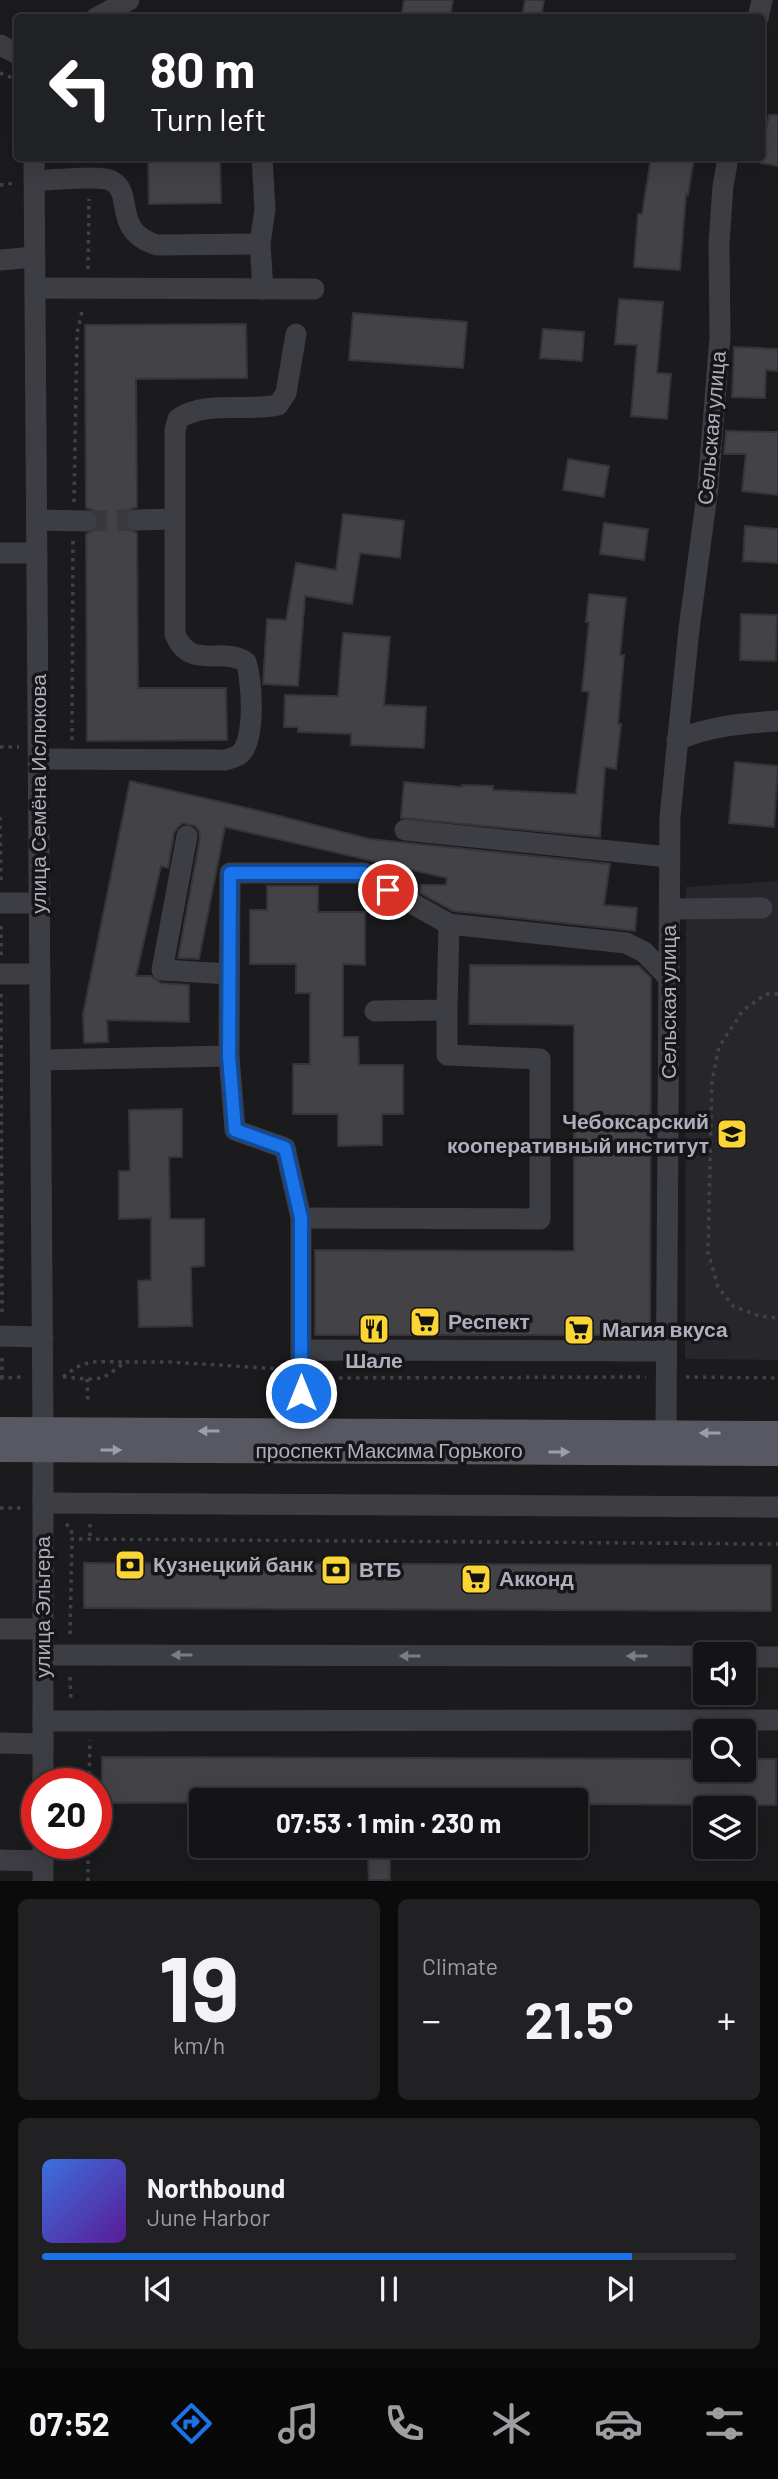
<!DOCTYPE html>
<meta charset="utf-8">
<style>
body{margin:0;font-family:Barlow,sans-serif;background:#212123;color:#f1f3f6;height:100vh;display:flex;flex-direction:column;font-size:26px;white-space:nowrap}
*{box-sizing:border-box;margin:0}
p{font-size:23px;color:#9d9ea1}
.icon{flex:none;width:38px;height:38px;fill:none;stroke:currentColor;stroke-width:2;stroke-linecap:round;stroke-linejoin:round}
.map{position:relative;height:1881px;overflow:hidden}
.drawer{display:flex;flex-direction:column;gap:18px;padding:18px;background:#0b0b0c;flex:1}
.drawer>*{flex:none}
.guide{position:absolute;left:14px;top:14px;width:751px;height:147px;border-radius:7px;box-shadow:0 7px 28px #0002,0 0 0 2px #333335;background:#202124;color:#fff;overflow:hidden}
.fabs{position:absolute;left:693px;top:1642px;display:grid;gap:14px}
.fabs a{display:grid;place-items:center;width:63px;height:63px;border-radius:7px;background:#141416;box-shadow:0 7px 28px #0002,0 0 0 2px #333335;font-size:35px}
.speed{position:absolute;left:21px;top:1768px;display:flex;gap:14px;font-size:35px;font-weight:700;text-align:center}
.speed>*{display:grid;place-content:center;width:91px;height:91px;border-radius:50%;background:#141416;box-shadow:0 7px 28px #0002,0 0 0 2px #333335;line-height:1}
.speed .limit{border:10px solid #d22;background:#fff;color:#111}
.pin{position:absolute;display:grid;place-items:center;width:60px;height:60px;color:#fff;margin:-30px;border:4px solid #fff;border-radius:50%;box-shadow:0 2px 7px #0007}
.me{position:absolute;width:77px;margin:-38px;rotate:0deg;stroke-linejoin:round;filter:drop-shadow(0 0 5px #0008)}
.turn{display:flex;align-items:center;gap:24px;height:147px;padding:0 21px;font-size:32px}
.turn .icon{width:91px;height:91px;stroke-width:2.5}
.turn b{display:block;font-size:49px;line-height:60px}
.big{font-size:52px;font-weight:700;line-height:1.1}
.drawer .card{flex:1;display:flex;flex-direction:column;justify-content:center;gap:10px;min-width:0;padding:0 24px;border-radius:10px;background:#212123}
.drawer .dial{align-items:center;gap:0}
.dial b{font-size:91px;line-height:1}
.song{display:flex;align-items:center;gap:21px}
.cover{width:84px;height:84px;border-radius:10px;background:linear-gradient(135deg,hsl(220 70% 55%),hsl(270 70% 35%))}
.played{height:7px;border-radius:4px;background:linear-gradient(90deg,#1a73e8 85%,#333335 85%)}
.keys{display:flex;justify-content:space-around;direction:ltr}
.heat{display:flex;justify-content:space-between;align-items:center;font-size:38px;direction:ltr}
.drawer .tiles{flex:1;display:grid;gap:18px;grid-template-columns:1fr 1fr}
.card:last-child{grid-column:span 2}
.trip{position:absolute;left:189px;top:1788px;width:399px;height:70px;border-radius:7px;background:#141416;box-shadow:0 7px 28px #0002,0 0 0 2px #333335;font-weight:700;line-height:70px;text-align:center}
.dock{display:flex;height:112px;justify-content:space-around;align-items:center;background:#080809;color:#9d9ea1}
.dock .icon{width:49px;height:49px}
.dock .active{color:#1a73e8}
.dock b{font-size:32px;color:#f1f3f6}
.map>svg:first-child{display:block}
.built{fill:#27262a}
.building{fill:#424247;stroke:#353439;stroke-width:2}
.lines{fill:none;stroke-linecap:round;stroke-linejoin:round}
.minor-tunnel{stroke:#38383d;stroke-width:21;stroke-dasharray:21 10;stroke-linecap:butt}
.path{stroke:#414249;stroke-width:3.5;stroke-dasharray:3.5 5;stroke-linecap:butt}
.minor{stroke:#3d3d44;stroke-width:21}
.major{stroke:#575861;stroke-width:26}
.oneway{fill:#9c9eab}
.oneway2{fill:#7b7c87}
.route-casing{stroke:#114b97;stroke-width:18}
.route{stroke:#1a73e8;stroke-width:12}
.labels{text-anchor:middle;stroke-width:7;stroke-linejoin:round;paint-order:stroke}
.street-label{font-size:21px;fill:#adafbd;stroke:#161518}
.poi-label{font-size:21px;font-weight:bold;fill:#adafbd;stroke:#161518;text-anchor:start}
</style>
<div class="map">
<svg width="778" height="1881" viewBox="0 0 778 1881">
<rect width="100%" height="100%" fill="#1b1a1d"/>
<!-- built -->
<polygon class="built" points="778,881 778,1360 685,1359 686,887"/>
<!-- building -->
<g class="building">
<polygon points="404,0 453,0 450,18 401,18"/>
<polygon points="525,0 544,0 541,18 522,18"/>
<polygon points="769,115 778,115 778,166 760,163"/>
<polygon points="148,158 220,158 221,203 149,204"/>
<polygon points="651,158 694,158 688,195 686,194 680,270 634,267 638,214 642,214"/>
<polygon points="619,299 663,302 657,373 671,374 667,419 631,416 637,345 615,344"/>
<polygon points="353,313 467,322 463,368 349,360"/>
<polygon points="246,324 247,378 136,379 137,507 130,509 124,520 126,527 137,533 138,688 226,688 227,740 87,741 86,534 97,528 99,521 93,510 86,508 85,325"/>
<polygon points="543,329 584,332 582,361 540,358"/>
<polygon points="734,347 778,349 778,371 766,370 765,398 732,397"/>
<polygon points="726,431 778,432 778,495 742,491 746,454 724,454"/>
<polygon points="568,459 609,466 604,497 563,490"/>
<polygon points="343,514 404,521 400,558 360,553 352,604 305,596 298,686 263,684 267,619 286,620 296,563 336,570"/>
<polygon points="604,523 648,529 644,560 600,554"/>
<polygon points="745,526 778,529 778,563 743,561"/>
<polygon points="589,594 626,598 620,655 624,655 618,724 621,724 616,769 605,767 600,837 401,818 404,782 462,787 462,785 493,786 493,790 576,794 589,692 582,691 589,622 586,622"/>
<polygon points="741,614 777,615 776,661 740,660"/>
<polygon points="343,633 390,637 384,705 426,707 424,748 351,745 351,734 298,732 298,727 284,727 285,695 338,696"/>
<polygon points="735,762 778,766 774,827 729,823"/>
<polygon points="130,781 256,810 370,839 610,864 604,905 637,908 635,931 453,911 420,893 421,885 446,885 447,878 225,827 199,959 178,958 200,838 199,831 195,826 183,823 178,827 174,833 168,868 161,866 136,976 151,976 161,983 189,985 189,1022 107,1020 108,1042 84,1043 83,1014"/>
<polygon points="267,886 318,886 318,912 365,912 365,965 343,964 343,1037 358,1037 359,1065 403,1065 403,1114 382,1114 382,1145 338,1146 338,1114 293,1114 293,1064 310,1064 310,993 296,993 296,964 250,964 250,910 267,910"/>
<polygon points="470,965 639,966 651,978 650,1335 315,1335 315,1250 574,1251 574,1025 469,1024"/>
<polygon points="182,1109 182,1157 169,1157 170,1219 204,1219 204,1266 191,1267 192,1326 139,1327 138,1281 151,1280 151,1218 119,1219 119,1171 130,1171 129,1110"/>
<polygon points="84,1563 771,1565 771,1611 84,1608"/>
<polygon points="102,1757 705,1759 705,1769 744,1769 744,1759 776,1759 776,1805 576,1804 576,1801 102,1803"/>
<polygon points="390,1858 390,1880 369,1880 368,1859"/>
</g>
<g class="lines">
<!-- minor-tunnel -->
<polyline class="minor-tunnel" points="86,521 137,520"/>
<!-- path -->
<g class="path">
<polyline points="0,73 18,80"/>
<polyline points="0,185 15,183"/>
<polyline points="88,269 89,199"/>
<polyline points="74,502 77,333 83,307"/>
<polyline points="72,740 73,541"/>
<polyline points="0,747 19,747"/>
<polyline points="0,817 1,881"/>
<polyline points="1,955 1,924"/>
<polyline points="1,994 2,1315"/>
<polyline points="778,994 766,994 743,1010 719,1047 712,1081 708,1252 718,1287 733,1306 759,1316 778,1318"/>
<polyline points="2,1358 2,1378"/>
<polyline points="63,1377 87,1379 103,1378 126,1362 170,1362 281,1369"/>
<path d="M 63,1377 C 86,1358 95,1362 124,1362"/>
<polyline points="686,1377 778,1378"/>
<polyline points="0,1378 23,1377"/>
<polyline points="322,1378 646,1377"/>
<polyline points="87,1379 88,1404"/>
<polyline points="0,1508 23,1508"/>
<polyline points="66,1524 71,1528 72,1538"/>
<polyline points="90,1524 90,1539"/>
<polyline points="70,1634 72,1539 778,1544"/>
<polyline points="70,1677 71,1701"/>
<polyline points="89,1783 90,1740"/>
<polyline points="88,1881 88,1843"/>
</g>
<!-- minor -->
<g class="minor">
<polyline points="96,18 129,0"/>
<polyline points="758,18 762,0"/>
<polyline points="0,45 18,54"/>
<polyline points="34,158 43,1430"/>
<polyline points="262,158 265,209 260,244 263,289"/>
<path d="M 34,181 C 50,180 101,175 112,181 C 135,194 111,231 157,245 L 260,244"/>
<polyline points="0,260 35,257"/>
<polyline points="35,288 314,289"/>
<polyline points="37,520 86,521"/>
<polyline points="137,520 175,519"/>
<polyline points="0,553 37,553"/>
<path d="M 677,740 C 710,726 743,723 778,721"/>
<path d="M 39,759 L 225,760 C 229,759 237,757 240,754 C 256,740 252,680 246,662 C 220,646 190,671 175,634 L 175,430 L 178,419 C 206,400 246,412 278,405 L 286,393 L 296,334"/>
<polyline points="405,830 669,857"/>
<polyline points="187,836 162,970 229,974"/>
<polyline points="0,903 40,903"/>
<polyline points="669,909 762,908"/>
<polyline points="0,974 40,974"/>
<polyline points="375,1011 447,1010 449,924 626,943 644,952 669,978"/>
<polyline points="229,1056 230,873 364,873 388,890 449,924"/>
<polyline points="41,1060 229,1056 235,1130 285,1148 301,1218 301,1350"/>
<polyline points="301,1218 540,1219 540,1059 447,1055 447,1010"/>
<polyline points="0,1336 43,1337"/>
<polyline points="302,1431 301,1350 666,1351"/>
<polyline points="666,1433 670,817 689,629 708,487 720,337 719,243 723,186 728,158"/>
<polyline points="43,1449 43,1783"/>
<polyline points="43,1503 778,1507"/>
<polyline points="0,1629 43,1629"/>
<polyline points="43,1655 705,1656"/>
<polyline points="744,1657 778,1657"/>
<polyline points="43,1721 778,1720"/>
<polyline points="0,1743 43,1744"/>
<polyline points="0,1860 43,1861"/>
<polyline points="43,1881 43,1843"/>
</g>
<!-- major -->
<g class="major">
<polyline points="0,1430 778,1434"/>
<polyline points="0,1449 778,1453"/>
</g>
</g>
<!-- one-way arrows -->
<defs><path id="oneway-solid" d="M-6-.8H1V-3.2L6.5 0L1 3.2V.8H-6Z" transform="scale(1.75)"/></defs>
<g class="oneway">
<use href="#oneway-solid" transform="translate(209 1431) rotate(-180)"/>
<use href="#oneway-solid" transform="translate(710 1433) rotate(-180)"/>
<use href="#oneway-solid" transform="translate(111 1450)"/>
<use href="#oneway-solid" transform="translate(559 1452)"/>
</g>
<g class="oneway2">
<use href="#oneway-solid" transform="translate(182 1655) rotate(-180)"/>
<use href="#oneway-solid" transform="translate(410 1656) rotate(-180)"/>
<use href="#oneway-solid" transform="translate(637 1656) rotate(-180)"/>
</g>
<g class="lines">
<!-- route casing -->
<g class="route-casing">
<polyline id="route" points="301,1393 301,1218 285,1148 235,1130 229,1056 230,873 364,873 388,890"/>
</g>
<!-- route -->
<use href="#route" class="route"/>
</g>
<!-- icons -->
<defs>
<g id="university-square" transform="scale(1.575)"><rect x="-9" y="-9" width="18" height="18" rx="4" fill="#fbd534" stroke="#161518"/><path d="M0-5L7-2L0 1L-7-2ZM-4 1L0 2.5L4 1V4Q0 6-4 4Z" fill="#111"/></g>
<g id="supermarket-square" transform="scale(1.575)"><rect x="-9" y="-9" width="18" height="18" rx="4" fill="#fbd534" stroke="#161518"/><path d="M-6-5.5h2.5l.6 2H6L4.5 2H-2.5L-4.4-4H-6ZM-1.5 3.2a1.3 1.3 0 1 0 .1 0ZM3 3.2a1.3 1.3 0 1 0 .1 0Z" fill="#111"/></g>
<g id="restaurant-square" transform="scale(1.575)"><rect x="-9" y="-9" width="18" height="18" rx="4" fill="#fbd534" stroke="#161518"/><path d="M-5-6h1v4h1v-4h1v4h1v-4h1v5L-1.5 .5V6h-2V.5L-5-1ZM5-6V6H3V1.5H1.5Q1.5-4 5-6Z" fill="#111"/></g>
<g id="bank-square" transform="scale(1.575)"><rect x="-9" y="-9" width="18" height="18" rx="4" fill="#fbd534" stroke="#161518"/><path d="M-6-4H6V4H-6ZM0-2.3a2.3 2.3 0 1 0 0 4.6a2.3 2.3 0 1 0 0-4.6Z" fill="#111"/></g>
</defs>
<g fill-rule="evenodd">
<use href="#university-square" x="732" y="1134"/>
<use href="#supermarket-square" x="425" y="1322"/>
<use href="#restaurant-square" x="374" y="1329"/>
<use href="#supermarket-square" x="579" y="1330"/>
<use href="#bank-square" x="130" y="1565"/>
<use href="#bank-square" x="336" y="1570"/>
<use href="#supermarket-square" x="476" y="1579"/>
</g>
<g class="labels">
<!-- street labels -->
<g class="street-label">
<text transform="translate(712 428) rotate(-85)" y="7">Сельская улица</text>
<text transform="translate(39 794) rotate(-90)" y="7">улица Семёна Ислюкова</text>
<text transform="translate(669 1002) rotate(-90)" y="7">Сельская улица</text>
<text x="389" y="1458">проспект Максима Горького</text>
<text transform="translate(43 1607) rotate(-90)" y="7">улица Эльгера</text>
</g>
<!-- poi labels -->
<g class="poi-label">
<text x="709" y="1129" text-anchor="end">Чебоксарский<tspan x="709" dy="24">кооперативный институт</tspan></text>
<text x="448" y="1329">Респект</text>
<text x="602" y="1337">Магия вкуса</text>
<text x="374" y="1368" text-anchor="middle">Шале</text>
<text x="153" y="1572">Кузнецкий банк</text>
<text x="359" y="1577">ВТБ</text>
<text x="499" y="1586">Акконд</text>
</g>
</g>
</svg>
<div class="fabs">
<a><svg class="icon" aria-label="sound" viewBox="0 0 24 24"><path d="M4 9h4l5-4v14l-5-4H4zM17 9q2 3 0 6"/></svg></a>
<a><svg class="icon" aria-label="search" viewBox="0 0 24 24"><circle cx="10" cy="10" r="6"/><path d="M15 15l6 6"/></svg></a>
<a><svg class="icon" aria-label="layers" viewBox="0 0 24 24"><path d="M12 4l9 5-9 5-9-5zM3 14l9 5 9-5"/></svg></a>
</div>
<div class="speed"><div class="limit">20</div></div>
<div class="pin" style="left:388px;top:890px;background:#d93025"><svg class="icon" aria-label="arrive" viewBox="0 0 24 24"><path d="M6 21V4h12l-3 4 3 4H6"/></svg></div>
<svg class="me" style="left:301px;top:1393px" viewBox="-20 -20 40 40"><circle r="17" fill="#1a73e8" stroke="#fff" stroke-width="3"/><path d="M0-11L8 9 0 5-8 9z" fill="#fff"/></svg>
<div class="trip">07:53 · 1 min · 230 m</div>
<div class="guide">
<div class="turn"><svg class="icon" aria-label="left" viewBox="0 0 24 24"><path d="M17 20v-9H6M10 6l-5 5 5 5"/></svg><div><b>80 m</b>Turn left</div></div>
</div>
</div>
<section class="drawer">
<div class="tiles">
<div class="card dial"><b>19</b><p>km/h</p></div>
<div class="card"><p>Climate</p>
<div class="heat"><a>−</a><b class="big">21.5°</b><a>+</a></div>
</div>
<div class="card">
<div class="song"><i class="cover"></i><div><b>Northbound</b><p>June Harbor</p></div></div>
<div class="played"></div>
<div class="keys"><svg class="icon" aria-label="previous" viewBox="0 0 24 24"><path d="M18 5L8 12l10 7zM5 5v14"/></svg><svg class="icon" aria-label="pause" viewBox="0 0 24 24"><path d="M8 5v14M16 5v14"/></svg><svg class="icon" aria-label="next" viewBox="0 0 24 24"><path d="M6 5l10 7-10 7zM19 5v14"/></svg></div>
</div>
</div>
</section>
<nav class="dock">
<b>07:52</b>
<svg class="icon active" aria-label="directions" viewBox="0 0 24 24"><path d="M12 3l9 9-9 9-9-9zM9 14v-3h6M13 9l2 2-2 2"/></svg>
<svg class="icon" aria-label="music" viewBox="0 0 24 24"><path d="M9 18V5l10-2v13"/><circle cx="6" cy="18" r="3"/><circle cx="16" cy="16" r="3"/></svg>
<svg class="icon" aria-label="phone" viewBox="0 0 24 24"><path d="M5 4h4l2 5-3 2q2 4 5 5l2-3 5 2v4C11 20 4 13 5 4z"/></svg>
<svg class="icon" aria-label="climate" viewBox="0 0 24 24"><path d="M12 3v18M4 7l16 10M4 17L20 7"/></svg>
<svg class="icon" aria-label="car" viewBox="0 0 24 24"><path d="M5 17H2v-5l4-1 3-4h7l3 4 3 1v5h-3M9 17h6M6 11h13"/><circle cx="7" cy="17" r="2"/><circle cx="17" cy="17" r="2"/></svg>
<svg class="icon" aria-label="filters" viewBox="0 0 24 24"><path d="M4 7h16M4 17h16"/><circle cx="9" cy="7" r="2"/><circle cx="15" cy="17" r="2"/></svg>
</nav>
